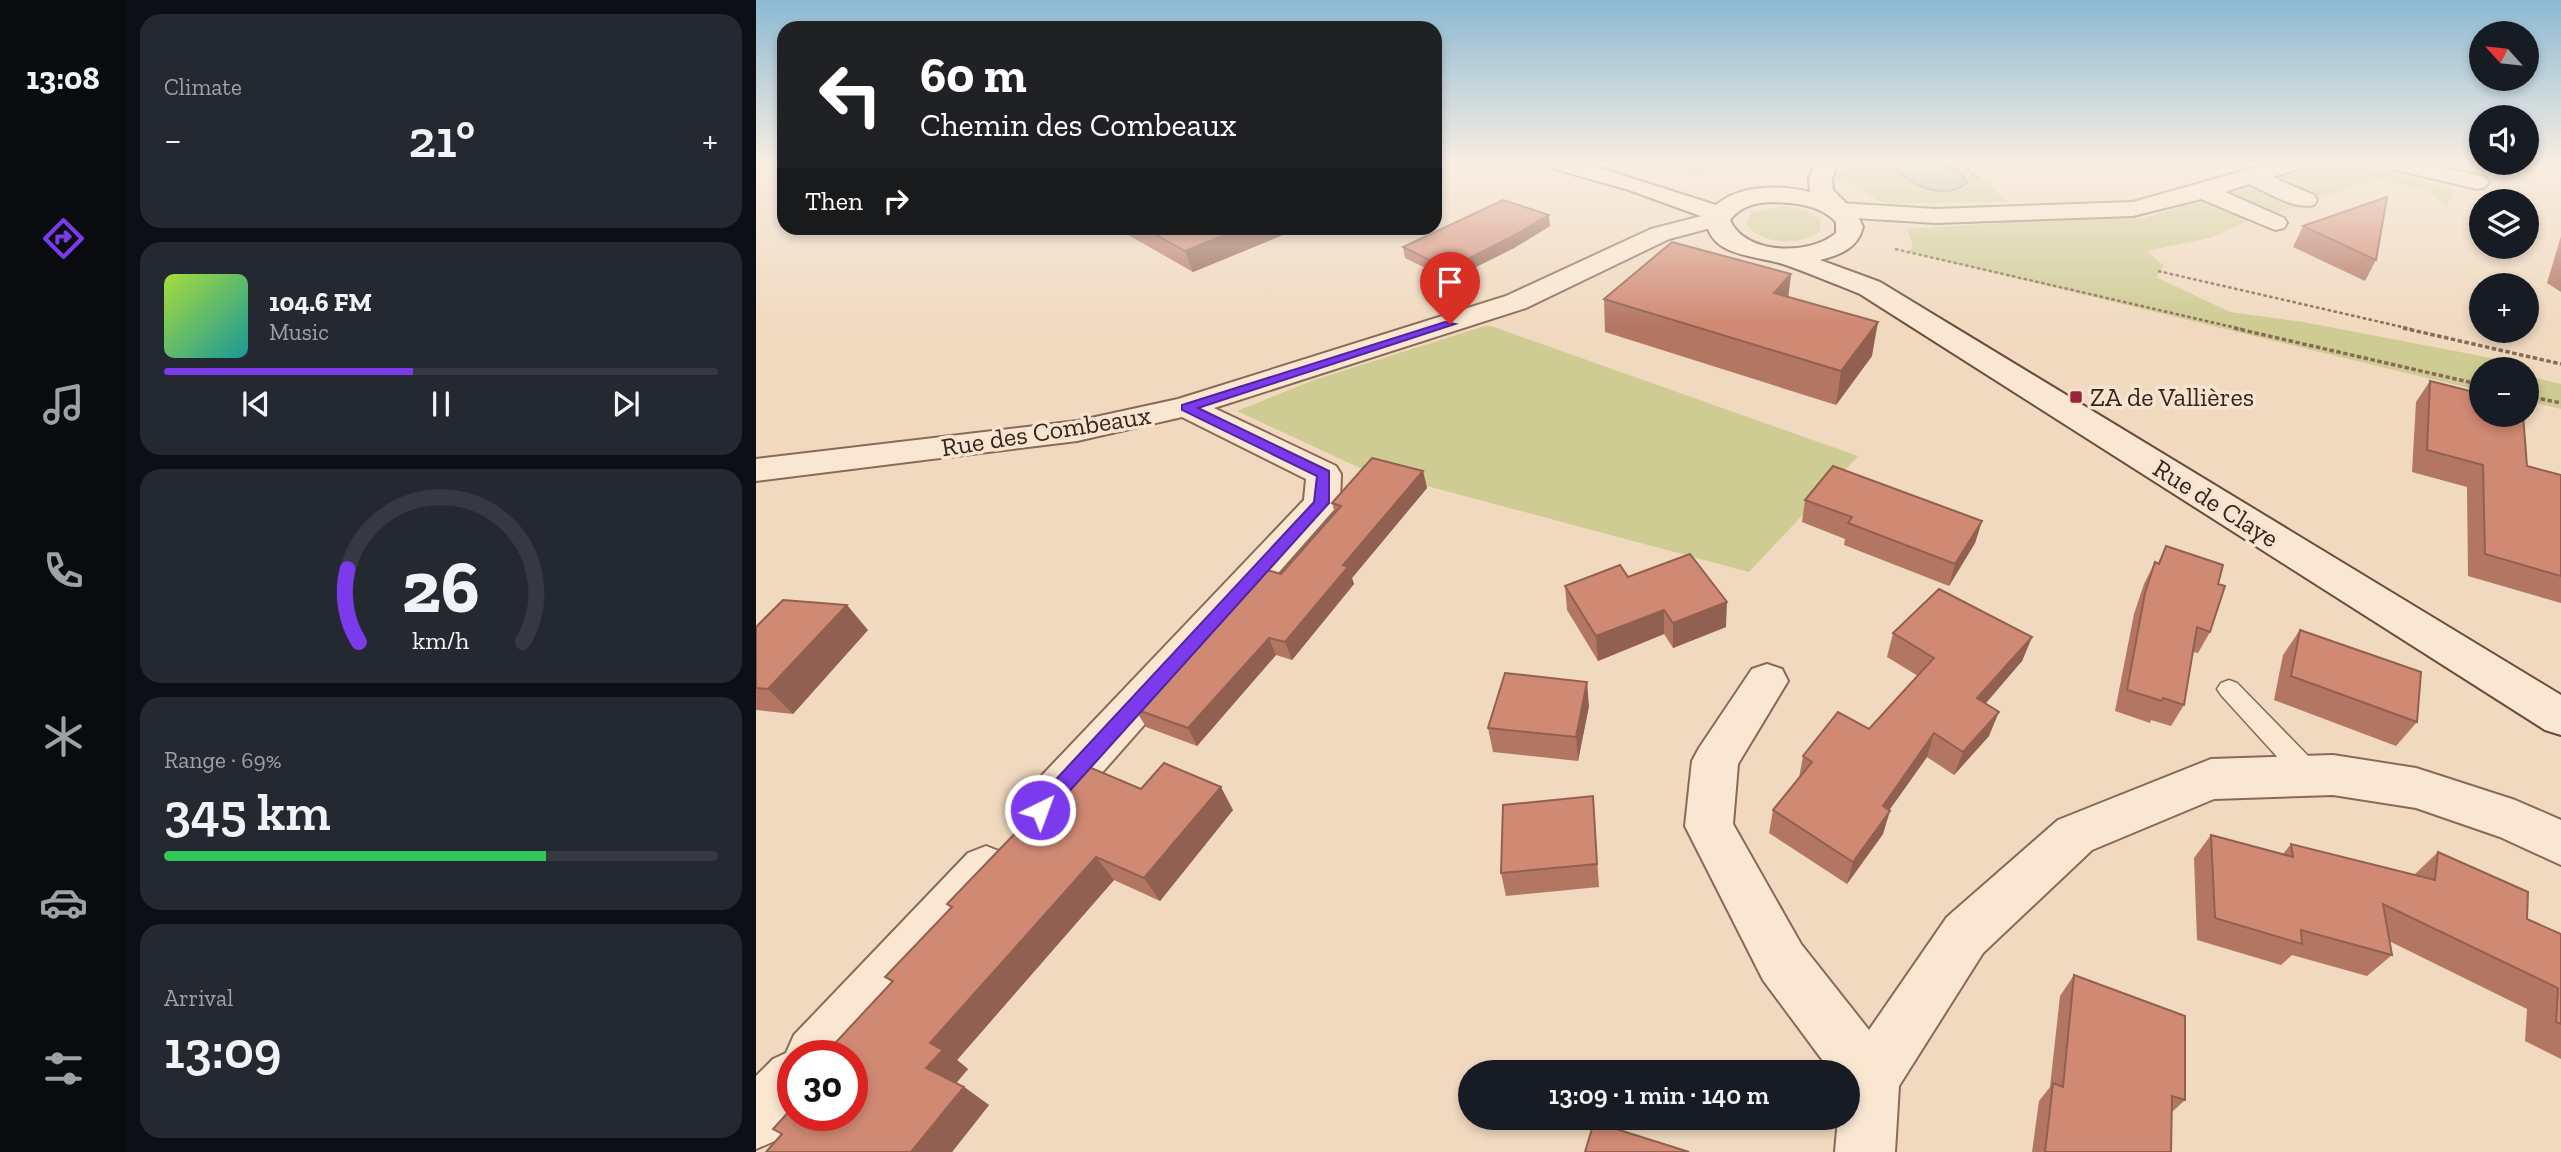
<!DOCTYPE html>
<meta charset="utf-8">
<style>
body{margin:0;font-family:"Zilla Slab",serif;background:#242831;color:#f1f3f6;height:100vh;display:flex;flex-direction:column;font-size:26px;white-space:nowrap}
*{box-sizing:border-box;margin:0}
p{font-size:23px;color:#9ea1a6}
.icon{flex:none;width:38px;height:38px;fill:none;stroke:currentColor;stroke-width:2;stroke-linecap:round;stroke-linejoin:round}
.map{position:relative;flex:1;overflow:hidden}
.side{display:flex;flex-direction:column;gap:14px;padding:14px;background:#0d0f14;width:630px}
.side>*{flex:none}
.guide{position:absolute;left:21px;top:21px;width:665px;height:214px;border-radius:21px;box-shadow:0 4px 10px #0003;background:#202124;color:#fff;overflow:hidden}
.needle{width:46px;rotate:297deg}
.tools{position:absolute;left:1713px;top:21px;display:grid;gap:14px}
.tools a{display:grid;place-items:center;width:70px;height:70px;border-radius:50%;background:#171b24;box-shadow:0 4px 10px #0003;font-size:35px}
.speed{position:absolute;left:21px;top:1040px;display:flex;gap:14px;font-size:35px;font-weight:700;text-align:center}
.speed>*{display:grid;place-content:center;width:91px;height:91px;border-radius:50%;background:#171b24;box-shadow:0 4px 10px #0003;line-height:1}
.speed .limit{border:10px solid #d22;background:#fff;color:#111}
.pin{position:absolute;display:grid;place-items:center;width:60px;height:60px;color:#fff;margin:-72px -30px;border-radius:50% 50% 50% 0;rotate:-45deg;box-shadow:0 0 7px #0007}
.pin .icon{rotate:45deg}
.me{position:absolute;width:77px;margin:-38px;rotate:42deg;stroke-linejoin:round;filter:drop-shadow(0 0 5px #0008)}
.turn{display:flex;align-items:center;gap:24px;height:147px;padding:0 28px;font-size:32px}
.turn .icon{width:91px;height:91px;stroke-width:2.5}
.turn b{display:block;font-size:49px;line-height:60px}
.then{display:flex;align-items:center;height:66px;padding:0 28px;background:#0003;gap:14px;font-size:26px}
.big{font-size:52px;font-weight:600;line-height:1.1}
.side .tile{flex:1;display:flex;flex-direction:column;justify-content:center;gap:10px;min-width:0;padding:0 24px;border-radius:21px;background:#242831}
.side .dial{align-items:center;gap:0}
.dial svg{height:182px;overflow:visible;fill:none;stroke:#363941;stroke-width:7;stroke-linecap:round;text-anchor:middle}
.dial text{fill:#f1f3f6;stroke:none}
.song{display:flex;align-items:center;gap:21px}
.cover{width:84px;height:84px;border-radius:10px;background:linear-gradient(135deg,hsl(80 70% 55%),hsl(180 70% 35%))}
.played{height:7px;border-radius:4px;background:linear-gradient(90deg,#7c3aed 45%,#363941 45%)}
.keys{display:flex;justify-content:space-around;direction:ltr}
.heat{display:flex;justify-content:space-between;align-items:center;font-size:38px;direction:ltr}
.charge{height:10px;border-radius:5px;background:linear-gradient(90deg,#34c759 69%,#363941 0)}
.trip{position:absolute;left:702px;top:1060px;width:402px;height:70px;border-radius:35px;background:#171b24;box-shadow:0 4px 10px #0003;font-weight:600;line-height:70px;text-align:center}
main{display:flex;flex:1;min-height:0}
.tabs{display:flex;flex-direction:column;width:126px;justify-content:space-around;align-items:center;background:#090b0e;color:#9ea1a6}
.tabs .icon{width:49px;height:49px}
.tabs .current{color:#7c3aed}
.tabs b{font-size:32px;color:#f1f3f6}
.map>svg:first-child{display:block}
.green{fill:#cecb93}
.water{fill:#a2c1b3;stroke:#698f7f;stroke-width:2}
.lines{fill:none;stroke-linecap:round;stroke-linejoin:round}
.lane-casing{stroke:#896957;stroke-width:3}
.street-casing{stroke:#896957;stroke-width:4}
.secondary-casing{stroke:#6b4a3a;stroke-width:4}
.path-far1{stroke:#896957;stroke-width:2.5;stroke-dasharray:3.5 2.5;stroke-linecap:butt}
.path{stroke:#896957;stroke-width:3.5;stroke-dasharray:4.5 2.5;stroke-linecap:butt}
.lane{fill:#fae7d2;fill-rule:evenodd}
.street{fill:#fae7d2;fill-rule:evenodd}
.secondary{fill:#fae7d2;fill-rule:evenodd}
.wall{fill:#b37663}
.shaded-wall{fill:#926050}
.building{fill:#d08973;stroke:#926050;stroke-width:2}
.route{fill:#7c3aed;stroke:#51269a;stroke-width:2}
.poi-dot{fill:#9b243a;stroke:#f7e4cf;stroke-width:2.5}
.labels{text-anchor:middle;stroke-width:7;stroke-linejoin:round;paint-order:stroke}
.poi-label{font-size:26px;fill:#38241c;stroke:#f7e4cf;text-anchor:start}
.street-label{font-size:26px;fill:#38241c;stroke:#f7e4cf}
</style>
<main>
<nav class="tabs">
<b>13:08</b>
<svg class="icon current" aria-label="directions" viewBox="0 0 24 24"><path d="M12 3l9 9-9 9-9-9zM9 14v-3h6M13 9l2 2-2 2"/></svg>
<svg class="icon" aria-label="music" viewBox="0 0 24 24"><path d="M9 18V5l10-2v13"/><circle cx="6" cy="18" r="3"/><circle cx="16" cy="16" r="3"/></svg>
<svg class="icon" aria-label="phone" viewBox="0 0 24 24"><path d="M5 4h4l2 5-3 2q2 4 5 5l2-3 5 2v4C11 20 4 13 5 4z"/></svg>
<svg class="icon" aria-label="climate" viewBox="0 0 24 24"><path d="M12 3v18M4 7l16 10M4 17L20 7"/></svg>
<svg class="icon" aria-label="car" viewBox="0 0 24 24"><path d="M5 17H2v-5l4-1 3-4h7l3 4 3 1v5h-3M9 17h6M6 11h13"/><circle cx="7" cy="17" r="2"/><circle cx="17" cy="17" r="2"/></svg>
<svg class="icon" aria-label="filters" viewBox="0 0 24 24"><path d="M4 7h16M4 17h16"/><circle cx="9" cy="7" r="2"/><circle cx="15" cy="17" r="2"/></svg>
</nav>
<section class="side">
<div class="tile"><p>Climate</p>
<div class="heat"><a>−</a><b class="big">21°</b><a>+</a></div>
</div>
<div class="tile">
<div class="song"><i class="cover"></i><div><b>104.6 FM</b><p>Music</p></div></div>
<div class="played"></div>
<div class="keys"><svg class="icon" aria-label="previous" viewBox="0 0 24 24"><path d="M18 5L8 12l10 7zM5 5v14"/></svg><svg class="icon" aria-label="pause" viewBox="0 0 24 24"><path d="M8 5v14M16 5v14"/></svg><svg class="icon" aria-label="next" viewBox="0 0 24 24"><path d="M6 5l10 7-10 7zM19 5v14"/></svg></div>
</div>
<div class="tile dial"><svg viewBox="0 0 100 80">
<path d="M14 69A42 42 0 1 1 86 69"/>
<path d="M14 69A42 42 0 0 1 9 37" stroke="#7c3aed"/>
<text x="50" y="56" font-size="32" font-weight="700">26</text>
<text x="50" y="72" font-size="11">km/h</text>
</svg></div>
<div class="tile"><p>Range · 69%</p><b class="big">345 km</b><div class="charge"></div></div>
<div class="tile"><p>Arrival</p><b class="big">13:09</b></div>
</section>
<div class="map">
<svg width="1805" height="1152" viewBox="0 0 1805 1152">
<rect width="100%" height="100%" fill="#f0d9bf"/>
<!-- green -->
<g class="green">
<polygon points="891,164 944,164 963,170 940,175"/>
<polygon points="1093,164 1209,164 1253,202 1127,203 1090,182 1077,182 1079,174"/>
<polygon points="1564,164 1594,164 1700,189 1690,207 1672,190 1618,179 1561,200 1514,179"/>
<polygon points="1498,186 1546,206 1514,214 1471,194"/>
<polygon points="1450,202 1465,205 1493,220 1454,238 1391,251 1408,266 1400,277 1474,312 1547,322 1746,360 1758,369 1726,369 1725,391 1152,252 1157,246 1151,229 1293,220 1389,218 1437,203"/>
<path d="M 1025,206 L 1049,210 L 1064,219 L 1064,230 C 1046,247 1005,245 990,224 L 995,213 Z"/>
<polygon points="732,325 1102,456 993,572 604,468 481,411 558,380"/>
<polygon points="1771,376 1805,384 1805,409 1771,401"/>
</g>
<!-- water -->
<path class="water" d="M 1137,164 C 1162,164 1199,156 1211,183 C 1187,201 1153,186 1137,164 Z"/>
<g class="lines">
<!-- lane casing -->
<g class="lane-casing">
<polygon id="lane" points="1473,680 1481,683 1563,767 1567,775 1563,783 1554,786 1545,783 1465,695 1461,689 1465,683"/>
</g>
<!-- street casing -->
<g class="street-casing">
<g id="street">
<path d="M 1512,164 L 1546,164 L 1543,169 L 1516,177 L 1558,195 L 1561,200 L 1558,205 C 1537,210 1512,192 1493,184 L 1469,192 L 1528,218 L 1531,223 L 1528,228 L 1519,230 L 1445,199 L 1377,216 L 1180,223 L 1083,217 L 1074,215 L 1071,210 L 1074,205 L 1083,203 L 1180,209 L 1377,202 Z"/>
<polygon points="1633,164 1672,164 1729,177 1733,182 1729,187 1721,189 1636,169"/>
<polygon points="961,212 970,214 973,219 970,224 913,239 770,308 458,408 580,466 585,474 584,503 306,818 289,824 272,818 265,804 272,790 548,500 550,479 426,417 321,441 0,481 0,459 321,421 422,399 750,296 895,229"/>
<polygon points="1011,664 1026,669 1032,681 982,764 977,824 1045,944 1113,1030 1191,917 1302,820 1455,759 1577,755 1660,768 1759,800 1805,820 1805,865 1744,837 1660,808 1577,795 1458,799 1336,850 1227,953 1143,1086 1139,1152 1079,1152 1082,1118 1092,1118 1092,1073 1076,1073 1007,980 929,826 936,761 943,748 996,669"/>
<polygon points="230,846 248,853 255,869 248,885 96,1055 37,1055 37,1115 44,1115 21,1140 0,1149 0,1076 17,1059 30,1053 38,1035 212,853"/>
</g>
</g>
<!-- secondary casing -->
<g class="secondary-casing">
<path id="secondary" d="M 796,164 L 831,164 L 960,205 C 985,184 1024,185 1054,192 L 1053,179 L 1059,164 L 1081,164 L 1076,179 L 1077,190 L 1101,214 L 1107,227 C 1102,248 1084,255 1064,260 L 1124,282 L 1805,695 L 1805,735 L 1789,730 L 1104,294 C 1079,284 1053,273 1027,264 C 999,255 952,257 950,218 L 873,190 L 799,169 ZM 1015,202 C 1038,203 1063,204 1080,222 L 1080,233 C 1054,256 989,255 974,220 C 985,206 998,203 1015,202 Z"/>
</g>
<!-- path-far1 -->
<g class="path-far1">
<polyline points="1207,164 1224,181"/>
<polyline points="1139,249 1485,329"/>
<polyline points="1402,271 1655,329"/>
</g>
<!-- path -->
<g class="path">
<polyline points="1478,328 1726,385"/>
<polyline points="1647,328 1805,364"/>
<polyline points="1771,396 1805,403"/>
</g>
<!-- lane -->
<use href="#lane" class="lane"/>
<!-- street -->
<use href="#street" class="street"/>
<!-- secondary -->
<use href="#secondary" class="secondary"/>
</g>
<!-- wall -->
<g class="wall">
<polygon points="794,226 758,248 694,280 649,258 647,247"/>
<polygon points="1547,226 1620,260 1609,281 1537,247"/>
<polygon points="360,228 544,228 437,272"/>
<polygon points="1805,236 1805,292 1791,283"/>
<polygon points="1035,274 1032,297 1116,356 1080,405 849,332 848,299"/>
<polygon points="1674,381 1771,466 1805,475 1805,603 1712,576 1711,487 1656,472 1660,402"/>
<polygon points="667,471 671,488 596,578 598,584 536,660 520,655 441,746 390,727 379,709 447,642 525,574 579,513 576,503"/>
<polygon points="1049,500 1226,521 1219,543 1193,586 1088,545 1089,539 1046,522"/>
<polygon points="1410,546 1462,584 1454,632 1442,653 1437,652 1428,705 1415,726 1395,720 1394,723 1359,711 1378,614 1388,584 1399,562 1402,563"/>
<polygon points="872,577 970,627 917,648 908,634 842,661 811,610 809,586"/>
<polygon points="0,627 112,630 37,714 0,710"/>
<polygon points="1544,630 1661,722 1640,746 1518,700 1527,655"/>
<polygon points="1137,633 1276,637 1266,661 1229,703 1233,736 1198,775 1171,757 1133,810 1127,834 1091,884 1013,833 1017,810 1043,778 1047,756 1113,729 1162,676 1131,657"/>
<polygon points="833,706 822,761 737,752 732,728"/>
<polygon points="385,789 477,810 404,901 358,880 201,1060 212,1069 200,1083 208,1087 233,1105 196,1152 10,1152 26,1134 37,1115 136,982 129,977 195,908 191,904 266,826 264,824"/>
<polygon points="837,796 843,887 750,896 745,873"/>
<polygon points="1455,835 1527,854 1535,844 1658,875 1682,852 1771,919 1805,934 1805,1059 1769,1041 1771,1009 1633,941 1636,955 1611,976 1536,955 1525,965 1441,940 1438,858"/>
<polygon points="1318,975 1429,1100 1415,1113 1415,1152 1276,1152 1283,1101 1294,1087 1304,996"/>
</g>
<!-- shaded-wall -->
<g class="shaded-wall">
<polygon points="793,215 794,226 758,248 694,280 692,269"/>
<polygon points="486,228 544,228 437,272 429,251"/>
<polygon points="1035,274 1031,307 1018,293"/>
<polygon points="1122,322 1116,356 1080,405 1085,371"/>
<polygon points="667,471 671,488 596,578 598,584 536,660 529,642 587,565"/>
<polygon points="1226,521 1219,543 1193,586 1199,564"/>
<polygon points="971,602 970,627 917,648 917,623"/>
<polygon points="91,605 112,630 37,714 12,689"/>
<polygon points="908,610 908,634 842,661 840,636"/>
<polygon points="1276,637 1266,661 1213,723 1221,698"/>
<polygon points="513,638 520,655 441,746 432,728"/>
<polygon points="831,682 833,706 822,761 820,737"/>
<polygon points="1243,712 1233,736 1198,775 1207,752"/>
<polygon points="1178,733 1171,757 1120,829 1127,806"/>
<polygon points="465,787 477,810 404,901 388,878"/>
<polygon points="1134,811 1127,834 1091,884 1097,862"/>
<polygon points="340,857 358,880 201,1060 212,1069 197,1087 170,1068 174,1043"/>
<polygon points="208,1087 233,1105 196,1152 155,1152"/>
</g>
<!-- building -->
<g class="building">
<polygon points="1631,197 1620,260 1547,226"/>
<polygon points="747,200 793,215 757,236 692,269 647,247"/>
<polygon points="388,228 486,228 429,251"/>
<polygon points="916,242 1035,274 1018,293 1122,322 1085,371 848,299"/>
<polygon points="1674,381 1726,394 1726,415 1767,415 1771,466 1805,475 1805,576 1729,554 1727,465 1671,450"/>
<polygon points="616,458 667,471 587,565 592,567 529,642 513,638 432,728 379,709 442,640 447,642 508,569 525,574 585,506 576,503"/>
<polygon points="1077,466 1226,521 1199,564 1092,523 1096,517 1049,500"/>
<polygon points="1410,546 1467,565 1462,584 1469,586 1454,632 1441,627 1428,705 1407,698 1406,701 1371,690 1389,593 1399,562 1403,564"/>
<polygon points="934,554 971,602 917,623 908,610 840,636 809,586 864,565 872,577"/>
<polygon points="1183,589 1276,637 1221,698 1243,712 1207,752 1178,733 1127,806 1134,811 1097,862 1017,810 1056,762 1047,756 1082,712 1113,729 1178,658 1137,633"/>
<polygon points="27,600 91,605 12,689 0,688 0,627"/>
<polygon points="1544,630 1665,672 1661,722 1535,676"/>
<polygon points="749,673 831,682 820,737 732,728"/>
<polygon points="321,762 385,789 408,763 465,787 388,878 340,857 174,1043 187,1050 170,1068 208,1087 155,1152 10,1152 26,1134 17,1129 37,1107 37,1115 96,1115 96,1055 68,1055 137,981 129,977 196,907 191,904 267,825 264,824"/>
<polygon points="837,796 841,864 745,873 747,805"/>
<polygon points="1455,835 1537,857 1535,844 1679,880 1682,852 1772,892 1771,919 1805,934 1805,1024 1800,1022 1802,988 1627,904 1636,955 1545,930 1546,944 1459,918"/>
<polygon points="1318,975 1429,1016 1429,1100 1416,1096 1415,1152 1289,1152 1297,1083 1307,1087"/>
<polygon points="838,1122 933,1152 829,1152"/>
</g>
<!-- sky -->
<linearGradient id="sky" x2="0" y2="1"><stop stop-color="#8cb9d3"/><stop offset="0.5" stop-color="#f8eee2"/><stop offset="1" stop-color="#f8eee2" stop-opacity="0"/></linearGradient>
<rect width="1805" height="325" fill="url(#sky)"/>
<!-- route -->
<polygon class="route" points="689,322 699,324 442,408 573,471 573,503 291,816 284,818 277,816 274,810 277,804 558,502 561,476 426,410 426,405"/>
<!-- markers -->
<rect class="poi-dot" x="1313" y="390" width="14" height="14" rx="3.5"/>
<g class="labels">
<!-- poi labels -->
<g class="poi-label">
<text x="1334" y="406">ZA de Vallières</text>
</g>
<!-- street labels -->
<g class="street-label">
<text transform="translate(290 431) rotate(-9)" y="9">Rue des Combeaux</text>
<text transform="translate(1460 503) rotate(32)" y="9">Rue de Claye</text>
</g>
</g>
</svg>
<div class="tools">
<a><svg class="needle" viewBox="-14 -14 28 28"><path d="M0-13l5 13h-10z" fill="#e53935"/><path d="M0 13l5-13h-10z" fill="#9ea1a6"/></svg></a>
<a><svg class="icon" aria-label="sound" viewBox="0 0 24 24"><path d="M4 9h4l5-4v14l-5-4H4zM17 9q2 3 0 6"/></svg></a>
<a><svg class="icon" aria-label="layers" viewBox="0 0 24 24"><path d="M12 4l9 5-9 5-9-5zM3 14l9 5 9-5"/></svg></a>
<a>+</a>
<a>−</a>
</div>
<div class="speed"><div class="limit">30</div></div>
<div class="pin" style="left:694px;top:324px;background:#d93025"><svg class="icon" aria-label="arrive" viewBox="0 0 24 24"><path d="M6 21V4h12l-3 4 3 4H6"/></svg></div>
<svg class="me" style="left:284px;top:810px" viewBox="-20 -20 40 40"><circle r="17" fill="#7c3aed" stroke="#fff" stroke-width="3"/><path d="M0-11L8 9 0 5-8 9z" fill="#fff"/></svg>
<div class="trip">13:09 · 1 min · 140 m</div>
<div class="guide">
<div class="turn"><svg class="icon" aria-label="left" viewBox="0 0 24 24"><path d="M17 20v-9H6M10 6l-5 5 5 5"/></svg><div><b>60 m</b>Chemin des Combeaux</div></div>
<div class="then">Then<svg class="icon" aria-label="right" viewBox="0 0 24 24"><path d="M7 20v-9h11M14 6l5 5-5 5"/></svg></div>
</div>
</div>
</main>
